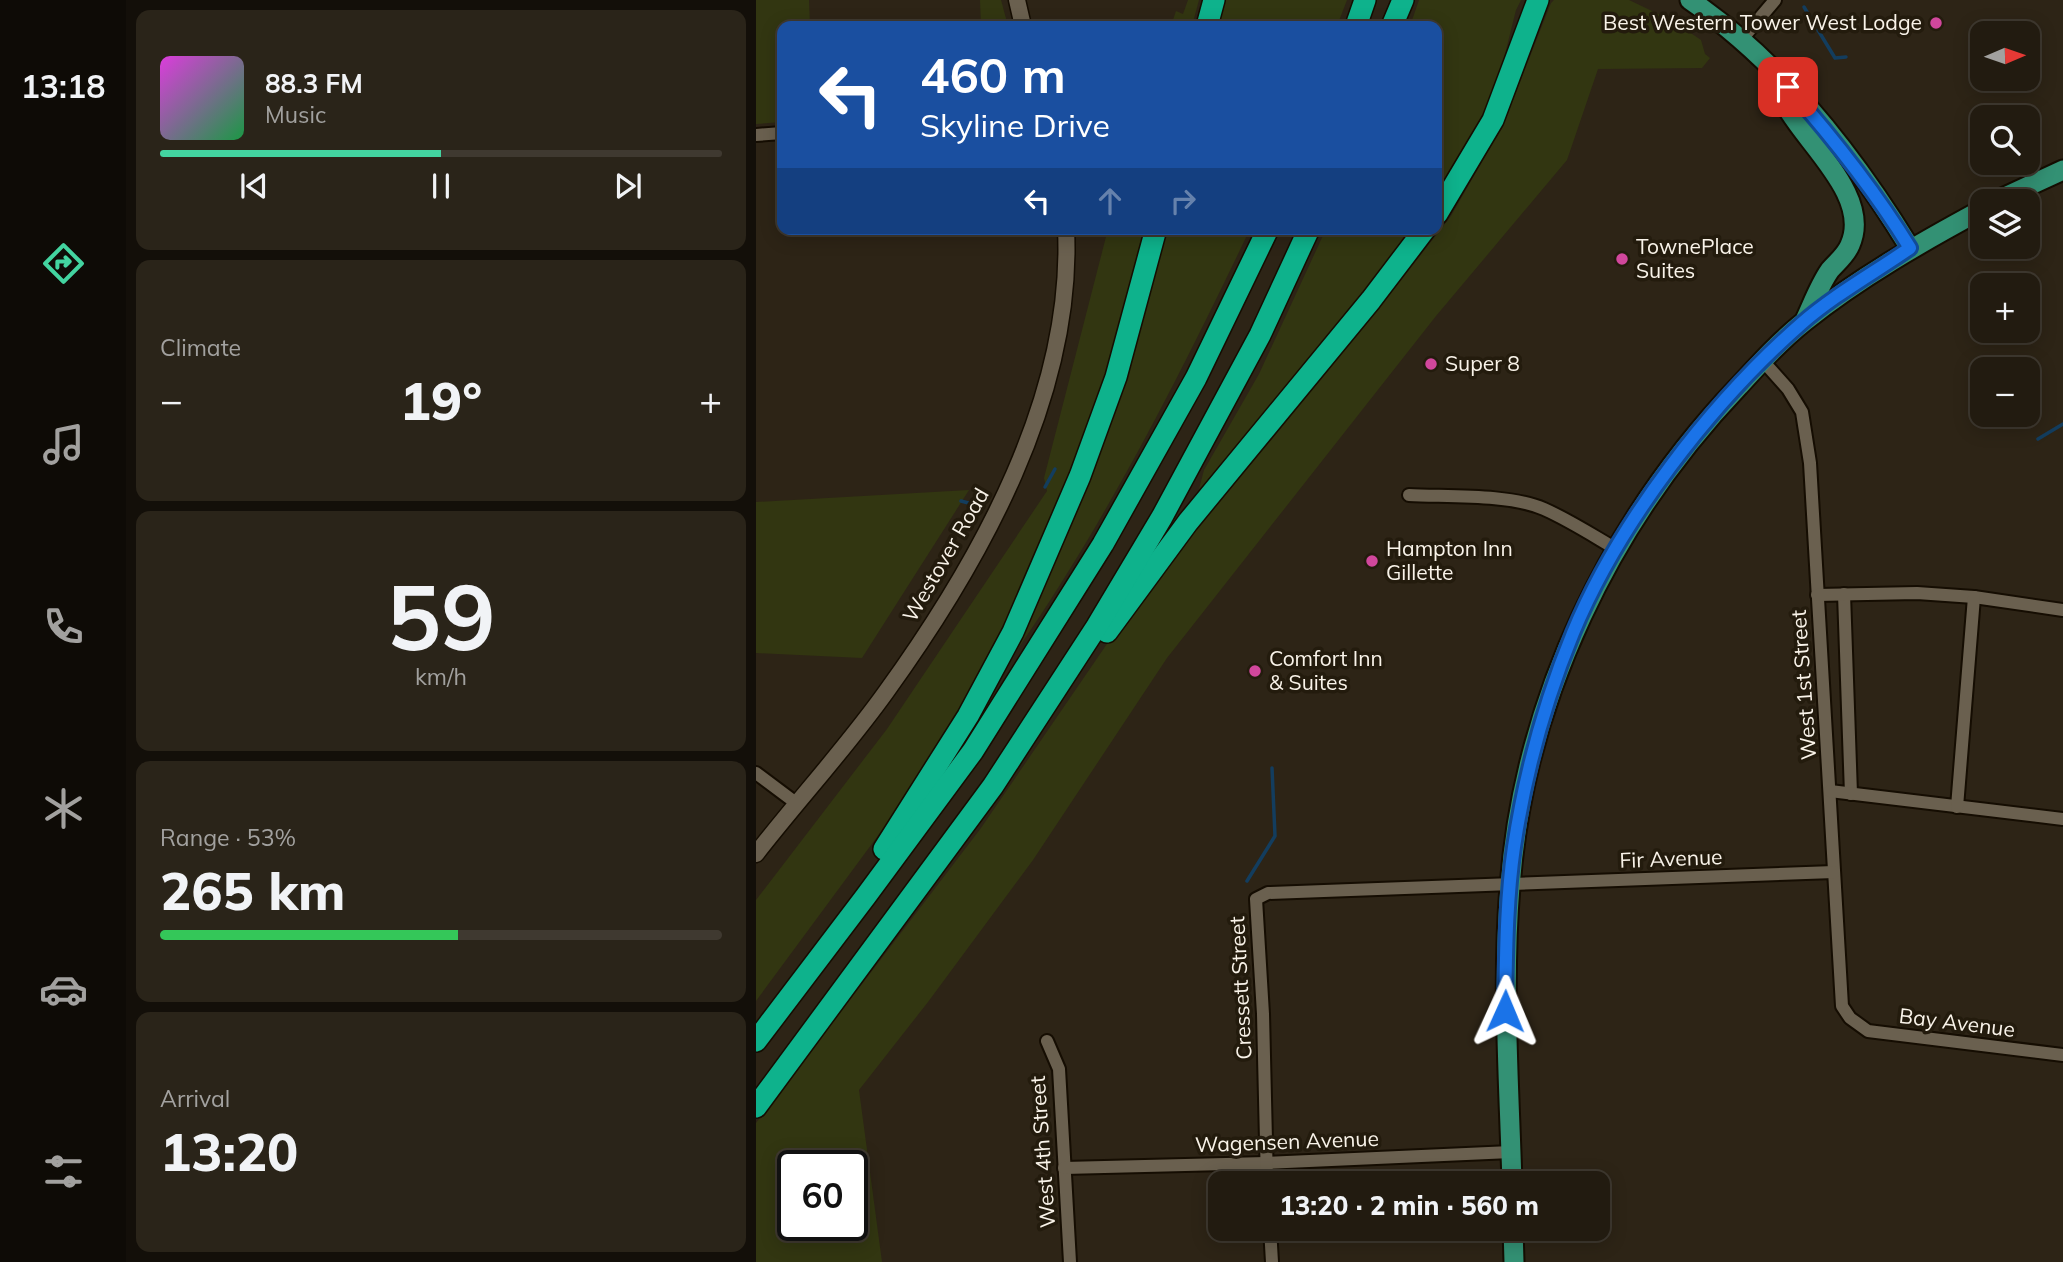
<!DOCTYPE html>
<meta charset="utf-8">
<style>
body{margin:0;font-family:Mulish,sans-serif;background:#2a2419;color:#f1f3f6;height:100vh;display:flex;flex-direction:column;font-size:26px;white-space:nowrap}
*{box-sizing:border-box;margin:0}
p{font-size:23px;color:#a2a19f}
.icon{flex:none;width:38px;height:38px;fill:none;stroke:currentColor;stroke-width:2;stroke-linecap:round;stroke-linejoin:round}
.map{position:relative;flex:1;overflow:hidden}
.panel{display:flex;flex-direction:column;gap:10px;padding:10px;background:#130f09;width:630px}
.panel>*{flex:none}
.top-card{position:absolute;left:21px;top:21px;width:665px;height:214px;border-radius:14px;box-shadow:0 4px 18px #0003,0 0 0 2px #3f3930;background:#1a4fa0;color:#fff;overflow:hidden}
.needle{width:46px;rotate:88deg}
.controls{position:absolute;left:1214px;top:21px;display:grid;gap:14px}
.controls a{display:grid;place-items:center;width:70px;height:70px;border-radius:14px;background:#221b10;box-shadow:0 4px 18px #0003,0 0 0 2px #3f3930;font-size:35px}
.speed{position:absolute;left:21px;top:1150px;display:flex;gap:14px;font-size:35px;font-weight:700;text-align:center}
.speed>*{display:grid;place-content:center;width:91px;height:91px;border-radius:50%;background:#221b10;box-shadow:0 4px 18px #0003,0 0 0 2px #3f3930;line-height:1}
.speed .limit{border:4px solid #111;border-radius:10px;background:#fff;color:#111}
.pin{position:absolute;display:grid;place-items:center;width:60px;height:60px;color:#fff;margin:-30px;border-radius:14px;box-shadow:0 4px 10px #0006}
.me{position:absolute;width:77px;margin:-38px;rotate:1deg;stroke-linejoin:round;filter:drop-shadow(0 0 5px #0008)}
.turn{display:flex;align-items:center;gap:24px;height:147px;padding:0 28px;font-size:32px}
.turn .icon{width:91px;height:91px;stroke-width:2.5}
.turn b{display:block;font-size:49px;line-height:60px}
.lanes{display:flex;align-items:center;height:66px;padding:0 28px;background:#0003;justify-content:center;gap:35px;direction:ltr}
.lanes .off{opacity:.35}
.big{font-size:52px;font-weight:800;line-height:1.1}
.panel .widget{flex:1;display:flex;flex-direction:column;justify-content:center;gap:10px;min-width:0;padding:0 24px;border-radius:14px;background:#2a2419}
.panel .dial{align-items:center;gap:0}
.dial b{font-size:91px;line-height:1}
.song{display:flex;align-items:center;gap:21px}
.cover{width:84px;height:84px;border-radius:10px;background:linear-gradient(135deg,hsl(300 70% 55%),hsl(140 70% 35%))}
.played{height:7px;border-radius:4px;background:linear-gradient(90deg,#43d4a0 50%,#3f3930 50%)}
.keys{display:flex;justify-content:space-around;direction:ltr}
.heat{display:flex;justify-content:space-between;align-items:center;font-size:38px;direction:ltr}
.charge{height:10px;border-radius:5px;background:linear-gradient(90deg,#34c759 53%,#3f3930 0)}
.trip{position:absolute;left:452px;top:1171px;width:402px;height:70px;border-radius:14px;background:#221b10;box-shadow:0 4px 18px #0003,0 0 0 2px #3f3930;font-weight:800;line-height:70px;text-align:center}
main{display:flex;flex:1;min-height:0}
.menu{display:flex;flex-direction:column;width:126px;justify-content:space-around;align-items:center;background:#0e0b06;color:#a2a19f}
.menu .icon{width:49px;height:49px}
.menu .active{color:#43d4a0}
.menu b{font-size:32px;color:#f1f3f6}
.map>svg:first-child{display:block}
.green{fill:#323611;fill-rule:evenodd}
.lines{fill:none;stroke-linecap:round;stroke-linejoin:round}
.stream{stroke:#133d5e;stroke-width:3.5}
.minor-casing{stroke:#150d02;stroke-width:16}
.tertiary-casing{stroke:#150d02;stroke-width:19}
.primary-casing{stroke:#150d02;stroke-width:23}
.motorway-casing{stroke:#150d02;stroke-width:24}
.minor{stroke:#6a604f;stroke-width:12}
.tertiary{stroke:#6a604f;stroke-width:16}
.primary{stroke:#339174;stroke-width:19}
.motorway{stroke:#0eb28c;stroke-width:21}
.route-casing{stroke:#114b97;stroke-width:18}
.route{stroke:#1a73e8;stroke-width:12}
.hotel-dot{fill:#d1479c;stroke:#231b0d;stroke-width:2.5}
.labels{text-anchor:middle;stroke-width:7;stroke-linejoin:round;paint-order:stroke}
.poi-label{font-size:21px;fill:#f9f3e9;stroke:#231b0d;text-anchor:start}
.street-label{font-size:21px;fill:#f9f3e9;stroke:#231b0d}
</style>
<main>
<nav class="menu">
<b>13:18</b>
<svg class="icon active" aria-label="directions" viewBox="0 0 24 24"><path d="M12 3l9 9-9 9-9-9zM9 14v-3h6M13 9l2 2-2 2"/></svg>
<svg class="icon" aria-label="music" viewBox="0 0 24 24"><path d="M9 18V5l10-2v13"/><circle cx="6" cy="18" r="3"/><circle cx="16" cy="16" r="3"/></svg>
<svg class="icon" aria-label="phone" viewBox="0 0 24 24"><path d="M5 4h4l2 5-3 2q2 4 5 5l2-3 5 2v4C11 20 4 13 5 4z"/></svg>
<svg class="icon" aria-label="climate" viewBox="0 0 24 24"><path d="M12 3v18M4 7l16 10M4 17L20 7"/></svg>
<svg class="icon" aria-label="car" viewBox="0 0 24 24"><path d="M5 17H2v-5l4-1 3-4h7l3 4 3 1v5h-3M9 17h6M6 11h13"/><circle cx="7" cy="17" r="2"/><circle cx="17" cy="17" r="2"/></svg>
<svg class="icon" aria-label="filters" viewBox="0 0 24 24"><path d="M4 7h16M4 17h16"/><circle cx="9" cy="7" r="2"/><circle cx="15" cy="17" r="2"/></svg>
</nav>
<section class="panel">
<div class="widget">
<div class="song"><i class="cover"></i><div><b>88.3 FM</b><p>Music</p></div></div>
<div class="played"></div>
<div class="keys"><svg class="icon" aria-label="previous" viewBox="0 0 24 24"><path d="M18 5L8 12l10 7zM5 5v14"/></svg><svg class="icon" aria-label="pause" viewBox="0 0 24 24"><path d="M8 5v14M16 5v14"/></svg><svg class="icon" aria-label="next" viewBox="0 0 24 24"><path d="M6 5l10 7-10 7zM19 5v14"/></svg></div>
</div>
<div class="widget"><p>Climate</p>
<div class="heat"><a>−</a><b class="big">19°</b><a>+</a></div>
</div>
<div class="widget dial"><b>59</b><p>km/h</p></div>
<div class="widget"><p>Range · 53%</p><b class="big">265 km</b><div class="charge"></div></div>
<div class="widget"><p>Arrival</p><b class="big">13:20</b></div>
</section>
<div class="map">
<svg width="1307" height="1262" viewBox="0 0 1307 1262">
<rect width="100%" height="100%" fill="#2d2416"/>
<!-- green -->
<g class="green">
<polygon points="0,0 53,0 54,26 26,26 26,122 0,124"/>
<polygon points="224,0 245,0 252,26 225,26"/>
<polygon points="432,0 443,0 436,26 415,26 420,11 427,14"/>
<polygon points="468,0 591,0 581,26 460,26"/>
<polygon points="663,0 765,0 760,10 739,94 709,154 681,197 681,26 654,26"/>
<path d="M 798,0 L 873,0 L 917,21 L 945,40 L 949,54 L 954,58 L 946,68 L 842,69 L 811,160 L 680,316 L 411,658 L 277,860 L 172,1002 L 103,1090 L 126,1262 L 0,1262 L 0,1123 L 225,828 L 355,638 L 434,531 L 583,348 L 642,284 L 695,216 L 747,125 L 795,3 ZM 37,1166 L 96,1166 L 96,1225 L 37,1225 Z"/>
<polygon points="352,229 391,229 355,369 306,501 256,608 211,697 149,799 0,1001 0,900 131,729 291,491 288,478"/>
<path d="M 409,229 L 494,229 C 420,384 340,542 239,681 Z"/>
<polygon points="570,229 659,229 458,477 443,489 448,470 503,374"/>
<polygon points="213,490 106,658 0,653 0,502"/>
</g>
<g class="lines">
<!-- stream -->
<g class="stream">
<polyline points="1048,7 1079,58 1090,57"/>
<polyline points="1282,439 1307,424"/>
<polyline points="289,487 299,469"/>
<polyline points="205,501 220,505"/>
<polyline points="491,881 519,836 516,768"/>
</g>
<!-- minor casing -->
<g class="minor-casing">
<g id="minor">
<polyline points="986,39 1019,0"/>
<polyline points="0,135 26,133"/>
<polyline points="1007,361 1032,389 1046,412 1054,463 1086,1006 1094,1018 1112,1031 1307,1055"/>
<path d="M 653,495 C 692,497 754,494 788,509 C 813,520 836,535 860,549"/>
<polyline points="1088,594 1095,794"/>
<polyline points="1061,595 1161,593 1218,597 1307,610"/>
<polyline points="0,773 40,803"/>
<polyline points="1074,791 1307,819"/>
<polyline points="1201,807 1218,597"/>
<polyline points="291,1041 303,1069 314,1262"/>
<polyline points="308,1168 510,1163 755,1152"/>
<polyline points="511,1183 507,1014 500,899 512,893 1078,872"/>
<polyline points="514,1228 516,1262"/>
</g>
</g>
<!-- tertiary casing -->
<g class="tertiary-casing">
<g id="tertiary">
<polyline points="261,0 267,26"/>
<path d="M 0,854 C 42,800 90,748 130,692 C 224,562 318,395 310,229"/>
</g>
</g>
<!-- primary casing -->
<g class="primary-casing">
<g id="primary">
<path d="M 934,0 C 1025,62 1097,155 1154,248"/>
<path d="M 1021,79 C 1023,87 1025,97 1029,104 C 1049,143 1116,196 1094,245 C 1090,255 1081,262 1074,270 C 1064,284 1057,303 1050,318"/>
<polyline points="1240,201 1307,170"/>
<path d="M 756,1183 C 753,1084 746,985 754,886 C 768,699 855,520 983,386 C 1004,363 1025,340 1049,321 C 1104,277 1166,242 1227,209"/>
<polyline points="757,1228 758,1262"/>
</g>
</g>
<!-- motorway casing -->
<g class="motorway-casing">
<g id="motorway">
<polyline points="451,26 458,0"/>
<polyline points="600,26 609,0"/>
<polyline points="636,26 647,0"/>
<polyline points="681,214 737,120 782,0"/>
<polyline points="351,632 432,522 615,300 669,229"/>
<polyline points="128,849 212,716 257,632 324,476 360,377 400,229"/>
<polyline points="0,1041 110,896 217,751 347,544 440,378 512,229"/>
<polyline points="0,1107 237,786 341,626 406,517 504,335 553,229"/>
</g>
</g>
<!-- minor -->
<use href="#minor" class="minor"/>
<!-- tertiary -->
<use href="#tertiary" class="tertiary"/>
<!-- primary -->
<use href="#primary" class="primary"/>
<!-- motorway -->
<use href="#motorway" class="motorway"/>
</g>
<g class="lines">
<!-- route casing -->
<g class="route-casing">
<path id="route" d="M 749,1011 C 750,957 750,901 758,847 C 769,774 789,701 817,633 C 863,522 955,403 1045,324 C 1078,295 1118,273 1154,248 C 1119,191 1077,138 1032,87"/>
</g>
<!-- route -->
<use href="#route" class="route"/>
</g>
<!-- markers -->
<g class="hotel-dot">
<circle cx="1180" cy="23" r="7"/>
<circle cx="866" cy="259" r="7"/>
<circle cx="675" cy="364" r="7"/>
<circle cx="616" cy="561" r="7"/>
<circle cx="499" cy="671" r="7"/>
</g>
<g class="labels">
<!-- poi labels -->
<g class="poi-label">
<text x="1166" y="30" text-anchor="end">Best Western Tower West Lodge</text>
<text x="880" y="254">TownePlace<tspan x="880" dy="24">Suites</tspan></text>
<text x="689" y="371">Super 8</text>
<text x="630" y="556">Hampton Inn<tspan x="630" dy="24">Gillette</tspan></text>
<text x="513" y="666">Comfort Inn<tspan x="513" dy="24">&amp; Suites</tspan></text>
</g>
<!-- street labels -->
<g class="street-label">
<text transform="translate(190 555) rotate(-60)" y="7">Westover Road</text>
<text transform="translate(1048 685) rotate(-94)" y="7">West 1st Street</text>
<text transform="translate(915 859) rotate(-2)" y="7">Fir Avenue</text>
<text transform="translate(485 988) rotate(-93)" y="7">Cressett Street</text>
<text transform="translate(1201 1023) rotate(7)" y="7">Bay Avenue</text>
<text transform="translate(531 1142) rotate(-2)" y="7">Wagensen Avenue</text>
<text transform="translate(287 1152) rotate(-94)" y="7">West 4th Street</text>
</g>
</g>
</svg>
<div class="controls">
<a><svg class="needle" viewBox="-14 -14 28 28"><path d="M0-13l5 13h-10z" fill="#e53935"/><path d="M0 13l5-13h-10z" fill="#a2a19f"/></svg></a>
<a><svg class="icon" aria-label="search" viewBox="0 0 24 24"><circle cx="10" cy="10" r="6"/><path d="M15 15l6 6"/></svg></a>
<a><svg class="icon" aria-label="layers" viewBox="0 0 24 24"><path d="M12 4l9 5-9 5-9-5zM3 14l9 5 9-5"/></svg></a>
<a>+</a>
<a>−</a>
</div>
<div class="speed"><div class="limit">60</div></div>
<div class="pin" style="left:1032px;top:87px;background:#d93025"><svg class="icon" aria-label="arrive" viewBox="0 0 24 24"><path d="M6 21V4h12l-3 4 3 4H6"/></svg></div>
<svg class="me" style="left:749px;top:1011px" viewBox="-20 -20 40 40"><path d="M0-17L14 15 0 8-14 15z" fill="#1a73e8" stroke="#fff" stroke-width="4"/></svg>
<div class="trip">13:20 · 2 min · 560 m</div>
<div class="top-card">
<div class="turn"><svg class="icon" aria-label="left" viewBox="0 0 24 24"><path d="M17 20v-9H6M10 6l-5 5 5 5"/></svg><div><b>460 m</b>Skyline Drive</div></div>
<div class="lanes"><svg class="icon" aria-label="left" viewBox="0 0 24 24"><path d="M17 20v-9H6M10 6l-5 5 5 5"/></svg><svg class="icon off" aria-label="ahead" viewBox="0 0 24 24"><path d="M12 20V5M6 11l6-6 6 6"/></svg><svg class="icon off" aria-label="right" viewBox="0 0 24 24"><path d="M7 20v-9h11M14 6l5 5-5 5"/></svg></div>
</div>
</div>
</main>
